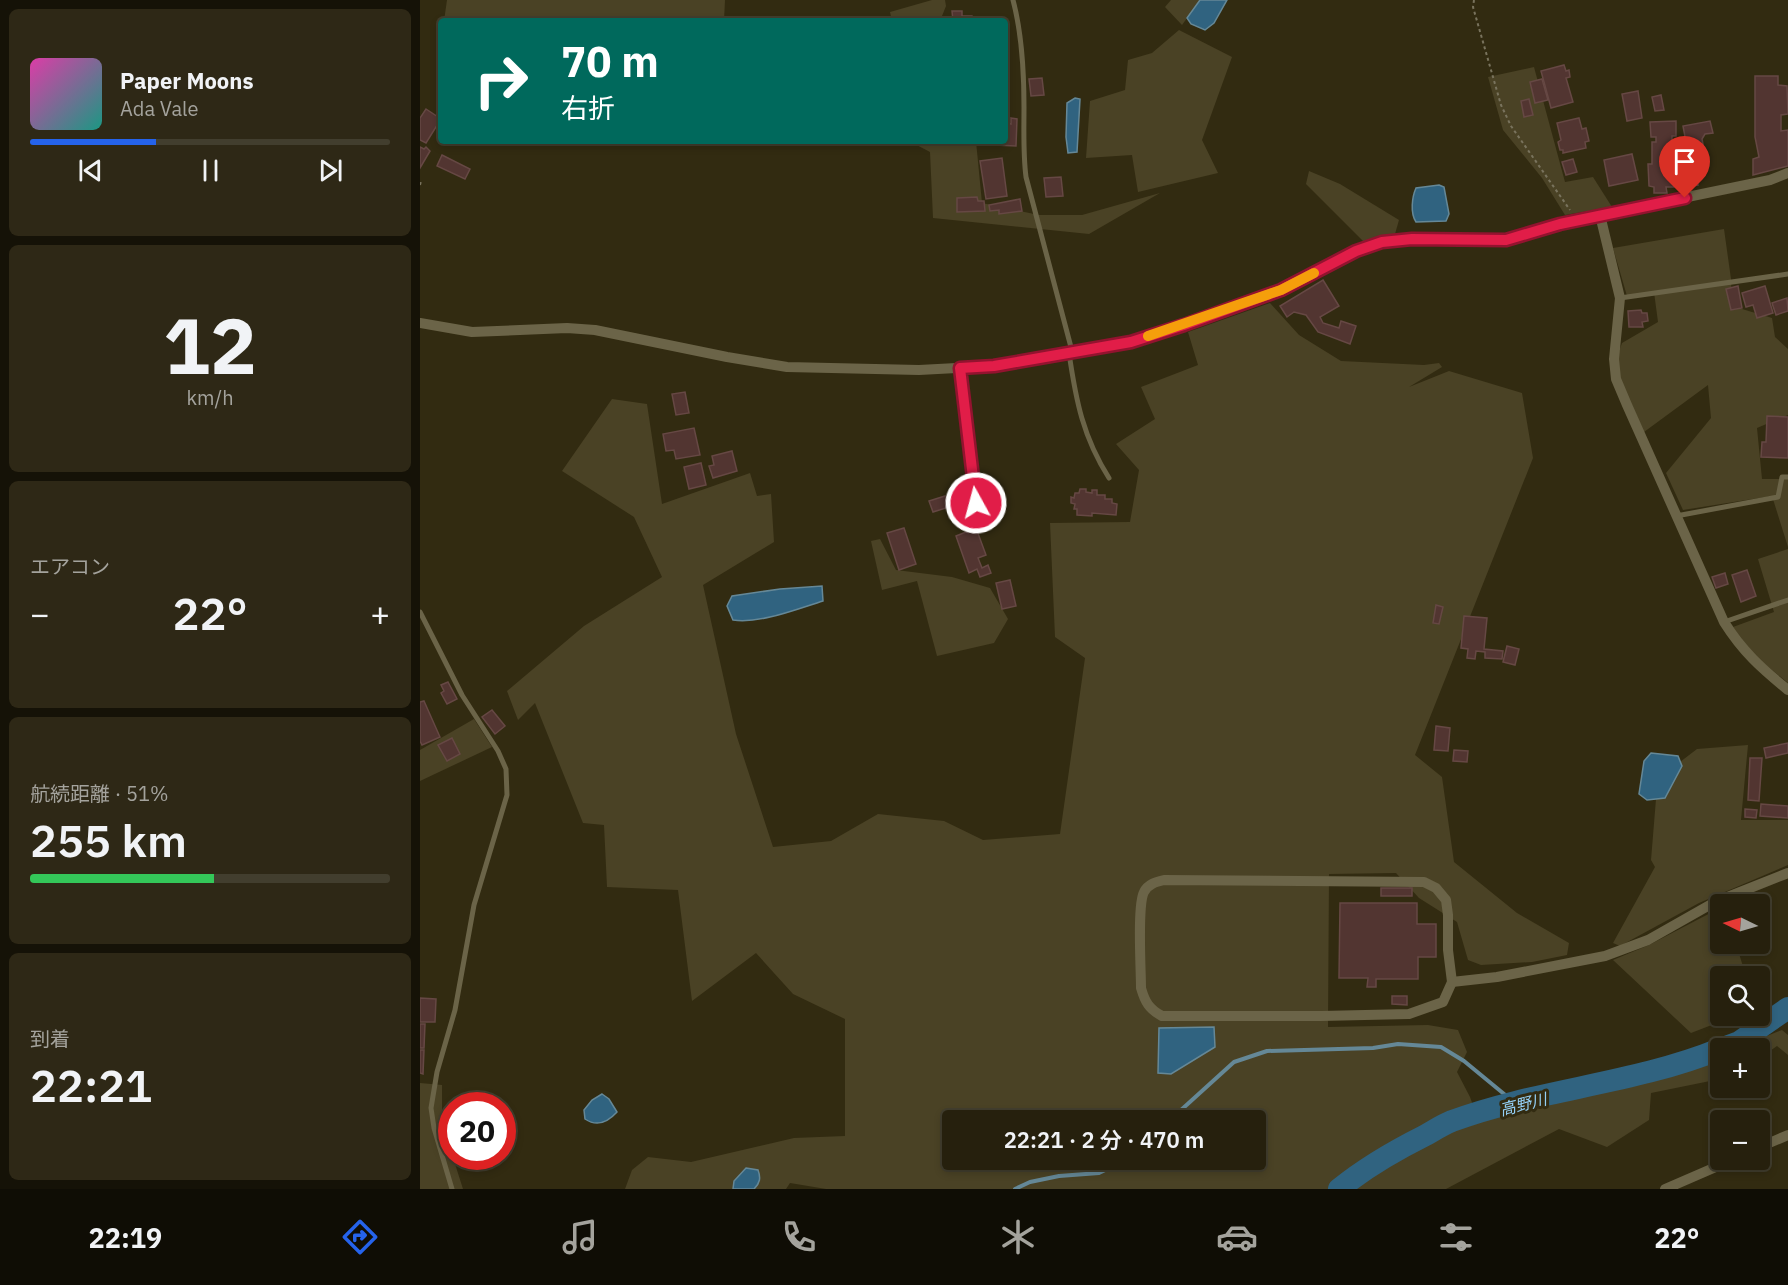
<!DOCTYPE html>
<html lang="ja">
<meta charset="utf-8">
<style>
body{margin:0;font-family:"IBM Plex Sans","Noto Sans JP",sans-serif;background:#2e2816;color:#f1f3f6;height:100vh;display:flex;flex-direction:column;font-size:22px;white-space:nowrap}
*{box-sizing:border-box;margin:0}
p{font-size:20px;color:#a4a39d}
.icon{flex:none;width:33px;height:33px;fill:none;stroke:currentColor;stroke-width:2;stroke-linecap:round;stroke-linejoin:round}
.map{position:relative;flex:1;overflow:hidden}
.sheet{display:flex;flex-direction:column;gap:9px;padding:9px;background:#151207;width:420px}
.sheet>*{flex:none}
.hud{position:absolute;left:18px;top:18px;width:570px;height:126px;border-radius:6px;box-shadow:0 3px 9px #0003,0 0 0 2px #423e2e;background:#00695c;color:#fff;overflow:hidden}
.needle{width:39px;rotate:275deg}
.controls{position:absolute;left:1290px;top:894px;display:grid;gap:12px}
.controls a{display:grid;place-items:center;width:60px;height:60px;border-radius:6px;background:#26200d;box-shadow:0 3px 9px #0003,0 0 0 2px #423e2e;font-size:30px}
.speed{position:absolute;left:18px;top:1092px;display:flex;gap:12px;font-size:30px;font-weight:700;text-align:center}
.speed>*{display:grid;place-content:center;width:78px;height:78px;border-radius:50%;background:#26200d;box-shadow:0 3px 9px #0003,0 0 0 2px #423e2e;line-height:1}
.speed .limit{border:9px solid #d22;background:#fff;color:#111}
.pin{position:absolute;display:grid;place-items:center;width:51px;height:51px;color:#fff;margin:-62px -26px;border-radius:50% 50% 50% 0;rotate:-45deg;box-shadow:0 0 6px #0007}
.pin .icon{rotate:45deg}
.me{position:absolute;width:66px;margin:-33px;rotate:353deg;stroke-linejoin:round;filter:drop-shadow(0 0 4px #0008)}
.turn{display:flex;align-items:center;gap:21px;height:126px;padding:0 24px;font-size:27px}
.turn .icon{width:78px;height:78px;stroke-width:2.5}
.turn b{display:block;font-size:42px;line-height:51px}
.big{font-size:45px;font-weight:600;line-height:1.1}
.sheet .card{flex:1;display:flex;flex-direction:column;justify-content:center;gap:9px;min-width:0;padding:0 21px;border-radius:9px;background:#2e2816}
.sheet .dial{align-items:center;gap:0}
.dial b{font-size:78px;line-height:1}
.song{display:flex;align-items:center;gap:18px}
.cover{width:72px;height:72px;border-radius:9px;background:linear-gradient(135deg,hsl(320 70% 55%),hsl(170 70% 35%))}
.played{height:6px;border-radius:3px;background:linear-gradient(90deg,#2563eb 35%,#423e2e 35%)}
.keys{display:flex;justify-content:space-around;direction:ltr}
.heat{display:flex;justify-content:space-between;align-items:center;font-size:33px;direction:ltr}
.charge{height:9px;border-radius:4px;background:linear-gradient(90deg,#34c759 51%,#423e2e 0)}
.trip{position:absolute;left:522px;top:1110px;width:324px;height:60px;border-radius:6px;background:#26200d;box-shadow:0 3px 9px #0003,0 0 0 2px #423e2e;font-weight:600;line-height:60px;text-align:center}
.tabs{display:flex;height:96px;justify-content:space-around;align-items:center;background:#0f0d05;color:#a4a39d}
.tabs .icon{width:42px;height:42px}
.tabs .on{color:#2563eb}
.tabs b{font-size:27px;color:#f1f3f6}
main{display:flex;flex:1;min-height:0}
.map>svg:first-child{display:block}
.green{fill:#4a4225;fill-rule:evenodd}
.water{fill:#306380;stroke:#658897;stroke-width:1.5}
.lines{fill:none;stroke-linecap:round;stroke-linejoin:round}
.stream{stroke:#658897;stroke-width:4}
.river{stroke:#306380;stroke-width:22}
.building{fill:#523531;stroke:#664844;stroke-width:1.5}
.path{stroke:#79735d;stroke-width:2;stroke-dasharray:3 3;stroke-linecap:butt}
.service{stroke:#6b6448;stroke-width:5}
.minor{stroke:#6b6448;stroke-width:10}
.route-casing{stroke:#92132f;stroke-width:15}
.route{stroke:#e11d48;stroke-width:10}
.slow{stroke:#f59e0b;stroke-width:10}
.labels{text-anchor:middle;stroke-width:6;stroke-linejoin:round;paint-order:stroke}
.water-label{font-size:16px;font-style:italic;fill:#94d0f6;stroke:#322b11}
</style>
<main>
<section class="sheet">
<div class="card">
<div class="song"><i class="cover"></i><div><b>Paper Moons</b><p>Ada Vale</p></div></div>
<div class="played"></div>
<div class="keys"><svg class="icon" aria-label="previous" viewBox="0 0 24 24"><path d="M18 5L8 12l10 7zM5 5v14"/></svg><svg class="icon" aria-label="pause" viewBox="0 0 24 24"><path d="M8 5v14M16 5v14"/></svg><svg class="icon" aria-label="next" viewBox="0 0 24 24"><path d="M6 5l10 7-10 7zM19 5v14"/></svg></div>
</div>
<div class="card dial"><b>12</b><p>km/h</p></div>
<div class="card"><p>エアコン</p>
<div class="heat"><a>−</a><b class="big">22°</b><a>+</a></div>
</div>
<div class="card"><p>航続距離 · 51%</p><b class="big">255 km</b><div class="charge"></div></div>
<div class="card"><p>到着</p><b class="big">22:21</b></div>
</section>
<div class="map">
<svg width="1368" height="1189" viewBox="0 0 1368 1189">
<rect width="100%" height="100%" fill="#322b11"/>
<!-- green -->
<g class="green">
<polygon points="27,0 305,0 304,21 24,21"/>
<polygon points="512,0 525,0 526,6 520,21 472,21 470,12"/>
<polygon points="751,0 780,0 762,25 745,7"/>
<polygon points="759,30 812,57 782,140 798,173 718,192 712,155 666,158 670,101 705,90 708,60 732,53"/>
<polygon points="1114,67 1145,182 1173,177 1192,207 1145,215 1122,178 1083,130 1068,77"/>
<polygon points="489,141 556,141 562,203 619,215 662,215 740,193 669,234 513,218 510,152"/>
<polygon points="889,171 920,184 979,220 975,234 945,243 886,184"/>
<polygon points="1304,229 1311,279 1312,306 1352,318 1355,337 1368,349 1368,415 1337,428 1342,479 1368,479 1368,547 1352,496 1263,510 1246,473 1291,418 1288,385 1224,432 1200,379 1197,357 1202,343 1238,322 1234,292 1207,296 1193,248"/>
<path d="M 850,303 L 879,335 L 921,361 L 1004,365 L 1019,363 L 1022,367 L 989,387 L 1029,371 L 1102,393 L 1113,458 L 995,755 L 1022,777 L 1034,862 L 1097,913 L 1149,943 L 1147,955 L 1112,962 L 1061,965 L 1048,960 L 1037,922 L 999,898 L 976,873 L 909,874 L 908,1027 L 1008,1025 L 1038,1030 L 1047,1052 L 1037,1072 L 1050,1097 L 1059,1122 L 1247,1074 L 1300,1055 L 1300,1079 L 1231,1093 L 1229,1120 L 1187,1147 L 1139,1129 L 1026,1189 L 406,1189 L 370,1183 L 366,1189 L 205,1189 L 212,1170 L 228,1157 L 271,1162 L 374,1138 L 425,1136 L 425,1019 L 373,994 L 336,953 L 272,1001 L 258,890 L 187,887 L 184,825 L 163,823 L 115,703 L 98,720 L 87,691 L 164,626 L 242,577 L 214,517 L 142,471 L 192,399 L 227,404 L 242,504 L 330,473 L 337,496 L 351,494 L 354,542 L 283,585 L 316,734 L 353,847 L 411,841 L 458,814 L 524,821 L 563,840 L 640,834 L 665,658 L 635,637 L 630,523 L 710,522 L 719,470 L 696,444 L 735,419 L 721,387 L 778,365 L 768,332 ZM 532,1120 L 836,1120 L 836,1160 L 532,1160 Z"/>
<polygon points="460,539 476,570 532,577 570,588 588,619 574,643 517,656 497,581 462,590 451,541"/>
<polygon points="1368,549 1368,683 1335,656 1313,627 1354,612 1338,559"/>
<polygon points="54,719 72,747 0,781 0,750"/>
<polygon points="1328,745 1321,820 1368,820 1368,865 1279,903 1200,946 1193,943 1235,867 1231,860 1236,799 1245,798 1262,766 1260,762 1277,749"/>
<polygon points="1300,908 1300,944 1316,944 1326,976 1300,976 1300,1016 1315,1016 1271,1033 1193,960 1229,945"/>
<polygon points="1362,1030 1368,1035 1368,1055 1357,1046 1340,1058 1340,1048 1316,1048"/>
<polygon points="0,1083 22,1085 22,1123 43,1189 0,1189"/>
</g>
<!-- water -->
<g class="water">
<polygon points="780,0 807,0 794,23 785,30 771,24 767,18"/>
<polygon points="655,98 660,99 657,152 648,153 646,137 647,103"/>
<path d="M 1019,185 L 1024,187 L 1029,214 L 1026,221 L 996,222 C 990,213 992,197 996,188 Z"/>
<path d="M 402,586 L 403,601 C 377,609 340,624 313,620 L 307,606 L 312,596 L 360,589 Z"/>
<polygon points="1231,753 1258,756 1262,766 1245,798 1227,800 1219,794 1224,761"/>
<polygon points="794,1027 795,1047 751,1074 738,1073 739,1028"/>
<path d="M 182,1094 L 189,1099 L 197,1112 C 188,1122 177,1127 165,1119 L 164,1110 L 172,1100 Z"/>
<path d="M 326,1168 L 338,1170 C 341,1178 340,1183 334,1189 L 313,1189 L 314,1181 Z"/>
</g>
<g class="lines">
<!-- stream -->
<g class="stream">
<polyline points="750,1120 814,1062 847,1051 953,1048 978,1044 1021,1047 1044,1061 1095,1103"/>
<polyline points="595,1189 610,1182 639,1176 679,1173 706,1160"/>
</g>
<!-- river -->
<g class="river">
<polyline points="1303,1048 1319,1042 1368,1008"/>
<path d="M 919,1189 C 945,1168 974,1151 1004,1136 C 1013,1131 1022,1125 1032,1121 C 1119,1089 1214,1084 1300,1049"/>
</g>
</g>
<!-- building -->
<g class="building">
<polygon points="532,11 542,11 542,16 552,16 553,21 533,21"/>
<polygon points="1144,65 1146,71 1149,70 1150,77 1146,78 1153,102 1131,108 1121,71"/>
<polygon points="1335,76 1358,76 1358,85 1367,86 1368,114 1361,115 1361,131 1368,130 1368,166 1333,175 1333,159 1339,157 1335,137"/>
<polygon points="622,78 624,95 611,96 609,79"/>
<polygon points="1122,79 1128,100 1115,103 1110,82"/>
<polygon points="1218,91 1222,118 1207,121 1202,94"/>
<polygon points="1241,95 1244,110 1235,111 1232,97"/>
<polygon points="1109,99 1113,115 1104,117 1101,101"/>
<polygon points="6,109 21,119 6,143 0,140 0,118"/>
<polygon points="591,118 597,119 596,146 575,145 575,141 571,141 585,141 585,123 591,124"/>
<polygon points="1159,118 1162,129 1166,128 1169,141 1165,142 1166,148 1143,153 1143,150 1140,150 1138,142 1141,140 1137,123"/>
<polygon points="1256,121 1256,136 1252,136 1252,157 1248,157 1248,177 1254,177 1254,187 1246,187 1247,193 1234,193 1234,187 1229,186 1228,164 1232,164 1232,142 1236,142 1236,137 1231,137 1230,122"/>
<polygon points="1290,121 1293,133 1285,134 1282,139 1287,165 1257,172 1255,161 1262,160 1259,144 1266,142 1263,126"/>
<polygon points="0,147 4,149 6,147 10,151 0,168"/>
<polygon points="1212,154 1218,180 1189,186 1184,160"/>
<polygon points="22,155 50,169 45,179 17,166"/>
<polygon points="582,158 587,196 566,199 560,161"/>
<polygon points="1153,159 1157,172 1146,175 1142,162"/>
<polygon points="641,177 643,196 626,197 624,178"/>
<polygon points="1277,178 1278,185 1265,187 1264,180"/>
<polygon points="557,197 558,201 564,201 565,211 537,212 537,198"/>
<polygon points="600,199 602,211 579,214 579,210 570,211 569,205"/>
<polygon points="903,280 919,306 900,317 903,323 919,328 921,321 936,326 930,344 898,332 886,315 874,312 867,317 860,306"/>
<polygon points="1318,286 1322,308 1311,310 1306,289"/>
<polygon points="1345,286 1353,313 1337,318 1333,305 1326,307 1322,293"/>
<polygon points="1367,298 1368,311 1356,315 1352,303"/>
<polygon points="1221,310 1222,313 1227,313 1228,321 1222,322 1223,327 1209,327 1208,311"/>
<polygon points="265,392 269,413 256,415 252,394"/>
<polygon points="1347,416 1368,417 1368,458 1341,457 1342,442 1346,442"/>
<polygon points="274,428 280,455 256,459 254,450 246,451 243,434"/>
<polygon points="312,451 317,471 293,478 289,466 294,465 292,456"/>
<polygon points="281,463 286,485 269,489 264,467"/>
<polygon points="546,487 550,497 534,503 531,493"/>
<polygon points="660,489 666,489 666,492 672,493 672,490 677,490 677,495 685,495 685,499 692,499 692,503 697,504 696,515 672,513 672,516 657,515 657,509 654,509 655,504 651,503 651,497 654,498 655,493 659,493"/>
<polygon points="525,496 529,507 513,512 509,501"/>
<polygon points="484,528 496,564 479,570 467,533"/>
<polygon points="556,528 566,555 558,558 562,568 568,565 571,573 560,577 557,569 549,573 536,536"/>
<polygon points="1327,570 1336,596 1321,602 1312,575"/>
<polygon points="1305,573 1308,584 1296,588 1292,577"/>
<polygon points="590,580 596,606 582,609 576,583"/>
<polygon points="1016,605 1023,607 1019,624 1013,623"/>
<polygon points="1044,616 1067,618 1064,649 1083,651 1082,659 1065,658 1065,652 1056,651 1055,659 1047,658 1048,649 1041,648"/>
<polygon points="1087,646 1099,649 1095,665 1083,662"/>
<polygon points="28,682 37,699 27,704 21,693 24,691 21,685"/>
<polygon points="4,701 20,737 2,745 0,741 0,702"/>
<polygon points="72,710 85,726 75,734 62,717"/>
<polygon points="1016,726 1030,728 1028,751 1014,750"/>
<polygon points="32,738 40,754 27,761 18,745"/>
<polygon points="1368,743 1368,753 1346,758 1344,748"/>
<polygon points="1034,750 1048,751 1047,762 1033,761"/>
<polygon points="1330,758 1342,758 1339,801 1328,800"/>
<polygon points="1341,804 1368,806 1368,818 1340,816"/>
<polygon points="1325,809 1337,810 1336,818 1325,817"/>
<rect x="961" y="888" width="31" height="8"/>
<polygon points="920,903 997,903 997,924 1016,924 1016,957 998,957 998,979 956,979 956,987 947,987 948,978 919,978"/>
<polygon points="972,996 987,996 987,1005 972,1004"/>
<polygon points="0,998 16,999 15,1022 0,1022"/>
<polygon points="0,1024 5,1024 4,1048 0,1048"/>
<polygon points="0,1050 4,1050 3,1074 0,1073"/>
</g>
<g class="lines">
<!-- path -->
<g class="path">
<polyline points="1054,0 1053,7 1081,105 1091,126 1150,210"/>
<polyline points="0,185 1,181"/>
</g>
<!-- service -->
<g class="service">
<path d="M 593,0 C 602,34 604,72 604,107 C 604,131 603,154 606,177 L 652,351"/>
<polyline points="1200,298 1368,274"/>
<path d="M 649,353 C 656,401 663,437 689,478"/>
<polyline points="540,368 556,503"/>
<polyline points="1256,516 1358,497 1362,477 1368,477"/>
<polyline points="0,612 42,695 78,751 86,769 87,795 54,905 35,1010 17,1072 11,1108 14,1128 32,1189"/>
<polyline points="1304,622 1368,600"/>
</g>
<!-- minor -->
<g class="minor">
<path d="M 1180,215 L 1200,298 L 1194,359 L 1196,379 L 1207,405 L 1304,622 C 1323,652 1341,668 1368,690"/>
<polyline points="0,323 52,332 147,328 175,330 307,357 367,367 499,370 574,366 711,342 764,325 861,289 936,251 962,242 992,239 1086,240 1141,223 1350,180 1368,173"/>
<path d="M 744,880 L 1004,882 L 1016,888 L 1026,900 L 1028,915 L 1028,950 L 1032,982 L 1023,1002 L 989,1014 L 901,1016 L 742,1016 C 729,1009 725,1002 721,988 C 721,970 717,905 724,892 C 728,884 736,882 744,880 Z"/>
<polyline points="1032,982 1077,977 1185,956 1228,940 1295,902 1368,873"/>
<polyline points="1340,1147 1368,1135"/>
<polyline points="1245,1189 1312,1160"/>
</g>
</g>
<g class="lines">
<!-- route casing -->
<g class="route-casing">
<polyline id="route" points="556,503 540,368 574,366 711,342 764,325 861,290 936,251 962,242 992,239 1086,240 1140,224 1265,198"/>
</g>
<!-- route -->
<use href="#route" class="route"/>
<!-- slow -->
<polyline class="slow" points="728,336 861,290 894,273"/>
</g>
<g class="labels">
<!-- water labels -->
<g class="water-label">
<text transform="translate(1103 1104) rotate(-14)" y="6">高野川</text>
</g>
</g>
</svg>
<div class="controls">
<a><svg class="needle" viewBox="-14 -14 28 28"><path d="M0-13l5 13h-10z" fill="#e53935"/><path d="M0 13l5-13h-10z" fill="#a4a39d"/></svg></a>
<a><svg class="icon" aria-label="search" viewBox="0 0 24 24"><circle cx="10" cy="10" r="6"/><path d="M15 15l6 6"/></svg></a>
<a>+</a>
<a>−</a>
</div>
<div class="speed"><div class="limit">20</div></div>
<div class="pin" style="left:1265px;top:198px;background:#d93025"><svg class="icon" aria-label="arrive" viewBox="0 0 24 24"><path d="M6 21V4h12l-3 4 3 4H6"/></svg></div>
<svg class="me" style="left:556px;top:503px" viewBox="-20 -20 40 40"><circle r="17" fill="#e11d48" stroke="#fff" stroke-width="3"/><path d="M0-11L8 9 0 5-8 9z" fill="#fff"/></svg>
<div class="trip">22:21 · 2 分 · 470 m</div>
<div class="hud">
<div class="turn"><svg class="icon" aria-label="right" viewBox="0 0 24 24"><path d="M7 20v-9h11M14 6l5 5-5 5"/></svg><div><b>70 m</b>右折</div></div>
</div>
</div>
</main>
<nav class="tabs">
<b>22:19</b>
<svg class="icon on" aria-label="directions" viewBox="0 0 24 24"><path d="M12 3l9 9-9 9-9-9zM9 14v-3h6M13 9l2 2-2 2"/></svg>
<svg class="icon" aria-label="music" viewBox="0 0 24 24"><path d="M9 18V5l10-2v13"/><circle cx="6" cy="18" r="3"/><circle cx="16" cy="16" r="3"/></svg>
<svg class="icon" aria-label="phone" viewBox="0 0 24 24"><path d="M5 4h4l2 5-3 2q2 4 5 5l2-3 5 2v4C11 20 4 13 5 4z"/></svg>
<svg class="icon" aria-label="climate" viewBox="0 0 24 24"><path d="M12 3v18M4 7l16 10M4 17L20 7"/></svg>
<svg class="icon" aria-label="car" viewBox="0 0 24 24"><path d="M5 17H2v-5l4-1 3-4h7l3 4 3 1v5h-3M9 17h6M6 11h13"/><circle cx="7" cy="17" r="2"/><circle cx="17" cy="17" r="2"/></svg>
<svg class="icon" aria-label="filters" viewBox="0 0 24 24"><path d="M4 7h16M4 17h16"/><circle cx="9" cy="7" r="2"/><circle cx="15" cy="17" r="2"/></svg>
<b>22°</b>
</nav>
